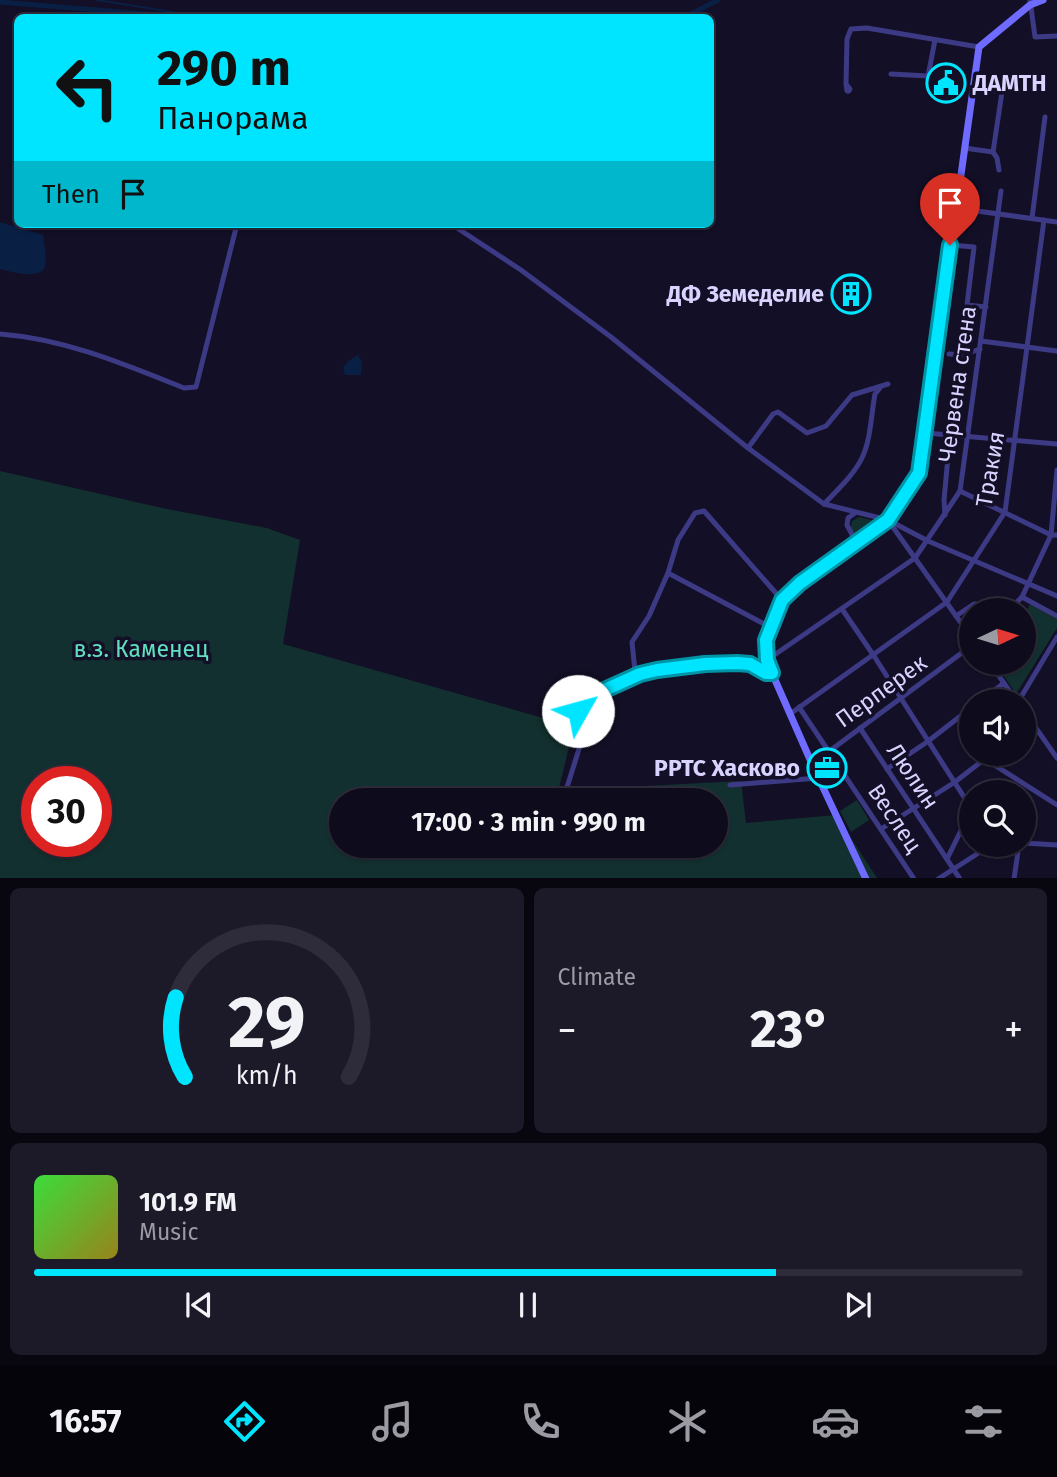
<!DOCTYPE html>
<meta charset="utf-8">
<style>
body{margin:0;font-family:"Fira Sans",sans-serif;background:#1c1929;color:#f1f3f6;height:100vh;display:flex;flex-direction:column;font-size:26px;white-space:nowrap}
*{box-sizing:border-box;margin:0}
p{font-size:23px;color:#9b9ba3}
.icon{flex:none;width:38px;height:38px;fill:none;stroke:currentColor;stroke-width:2;stroke-linecap:round;stroke-linejoin:round}
.map{position:relative;height:878px;overflow:hidden}
.sheet{display:flex;flex-direction:column;gap:10px;padding:10px;background:#08060f;flex:1}
.sheet>*{flex:none}
.banner{position:absolute;left:14px;top:14px;width:700px;height:214px;border-radius:10px;box-shadow:0 2px 5px #0004,0 0 0 2px #2e2b3b;background:#00e5ff;color:#111;overflow:hidden}
.needle{width:46px;rotate:86deg}
.tools{position:absolute;left:959px;top:598px;display:grid;gap:14px}
.tools a{display:grid;place-items:center;width:77px;height:77px;border-radius:50%;background:#0e0b1c;box-shadow:0 2px 5px #0004,0 0 0 2px #2e2b3b;font-size:35px}
.speed{position:absolute;left:21px;top:766px;display:flex;gap:14px;font-size:35px;font-weight:700;text-align:center}
.speed>*{display:grid;place-content:center;width:91px;height:91px;border-radius:50%;background:#0e0b1c;box-shadow:0 2px 5px #0004,0 0 0 2px #2e2b3b;line-height:1}
.speed .limit{border:10px solid #d22;background:#fff;color:#111}
.pin{position:absolute;display:grid;place-items:center;width:60px;height:60px;color:#fff;margin:-72px -30px;border-radius:50% 50% 50% 0;rotate:-45deg;box-shadow:0 0 7px #0007}
.pin .icon{rotate:45deg}
.me{position:absolute;width:77px;margin:-38px;rotate:52deg;stroke-linejoin:round;filter:drop-shadow(0 0 5px #0008)}
.turn{display:flex;align-items:center;gap:24px;height:147px;padding:0 28px;font-size:32px}
.turn .icon{width:91px;height:91px;stroke-width:2.5}
.turn b{display:block;font-size:49px;line-height:60px}
.then{display:flex;align-items:center;height:66px;padding:0 28px;background:#0003;gap:14px;font-size:26px}
.big{font-size:52px;font-weight:700;line-height:1.1}
.sheet .widget{flex:1;display:flex;flex-direction:column;justify-content:center;gap:10px;min-width:0;padding:0 24px;border-radius:10px;background:#1c1929}
.sheet .dial{align-items:center;gap:0}
.dial svg{height:182px;overflow:visible;fill:none;stroke:#2e2b3b;stroke-width:7;stroke-linecap:round;text-anchor:middle}
.dial text{fill:#f1f3f6;stroke:none}
.song{display:flex;align-items:center;gap:21px}
.cover{width:84px;height:84px;border-radius:10px;background:linear-gradient(135deg,hsl(120 70% 55%),hsl(50 70% 35%))}
.played{height:7px;border-radius:4px;background:linear-gradient(90deg,#00e5ff 75%,#2e2b3b 75%)}
.keys{display:flex;justify-content:space-around;direction:ltr}
.heat{display:flex;justify-content:space-between;align-items:center;font-size:38px;direction:ltr}
.sheet .tiles{flex:1;display:grid;gap:10px;grid-template-columns:1fr 1fr}
.widget:last-child{grid-column:span 2}
.trip{position:absolute;left:329px;top:788px;width:399px;height:70px;border-radius:35px;background:#0e0b1c;box-shadow:0 2px 5px #0004,0 0 0 2px #2e2b3b;font-weight:700;line-height:70px;text-align:center}
.dock{display:flex;height:112px;justify-content:space-around;align-items:center;background:#06040b;color:#9b9ba3}
.dock .icon{width:49px;height:49px}
.dock .on{color:#00e5ff}
.dock b{font-size:32px;color:#f1f3f6}
.map>svg:first-child{display:block}
.green{fill:#12302f;fill-rule:evenodd}
.water{fill:#0a1f44}
.lines{fill:none;stroke-linecap:round;stroke-linejoin:round}
.stream{stroke:#0a1f44;stroke-width:2}
.canal{stroke:#0a1f44;stroke-width:5}
.street{stroke:#3d3a85;stroke-width:5}
.secondary{stroke:#6f6bff;stroke-width:7}
.route-casing{stroke:#0095a6;stroke-width:18}
.route{stroke:#00e5ff;stroke-width:12}
.labels{text-anchor:middle;stroke-width:7;stroke-linejoin:round;paint-order:stroke}
.poi-label{font-size:23px;font-weight:bold;fill:#d9d4ff;stroke:#130f26;text-anchor:end}
.street-label{font-size:23px;fill:#d9d4ff;stroke:#130f26}
.park-label{font-size:23px;fill:#5fe0c0;stroke:#130f26}
</style>
<div class="map">
<svg width="1057" height="879" viewBox="0 0 1057 879">
<rect width="100%" height="100%" fill="#130f26"/>
<!-- green -->
<g class="green">
<path d="M 0,471 L 162,508 L 267,528 L 300,540 L 283,644 L 550,720 L 578,711 L 556,800 L 341,800 L 341,845 L 716,845 L 716,800 L 620,800 L 644,786 L 741,781 L 746,823 L 836,815 L 877,878 L 0,879 ZM 37,782 L 96,782 L 96,842 L 37,842 Z"/>
<polygon points="859,517 879,522 859,539 856,538 850,528 852,521"/>
<polygon points="1030,604 1057,619 1057,628 1016,694 995,663 1024,663 1024,611 972,611 970,608 974,605 1019,607 1027,610"/>
<polygon points="857,800 869,820 851,832 840,811"/>
</g>
<!-- water -->
<g class="water">
<path d="M 0,222 L 43,235 C 44,243 48,262 44,269 C 37,279 10,272 0,269 Z"/>
<polygon points="358,355 362,362 361,375 345,375 343,368 348,361"/>
</g>
<g class="lines">
<!-- stream -->
<polyline class="stream" points="97,0 172,12 179,16"/>
<!-- canal -->
<g class="canal">
<polyline points="0,2 194,18"/>
<polyline points="683,18 718,0"/>
</g>
<!-- street -->
<g class="street">
<polyline points="1030,0 1035,37 1057,36"/>
<polyline points="891,74 928,76 935,40"/>
<polyline points="846,84 850,89 849,91 847,91 846,84 847,39 851,29 867,28 979,47"/>
<polyline points="973,87 1002,92 993,152 997,158 999,170"/>
<polyline points="964,148 993,152"/>
<polyline points="955,208 1057,222"/>
<polyline points="1032,218 1045,117"/>
<polyline points="451,224 521,270 611,337 748,448 824,504 888,520 928,541 1057,596"/>
<polyline points="950,245 974,247 967,305 986,307"/>
<path d="M 0,334 C 65,339 124,364 184,388 L 196,387 L 237,224"/>
<polyline points="981,341 1057,351"/>
<polyline points="949,354 963,355 980,349"/>
<polyline points="926,433 1057,444"/>
<polyline points="748,448 773,414 778,412 807,433 826,426 852,395 888,384"/>
<polyline points="960,491 1051,535 1057,535"/>
<path d="M 824,504 C 837,490 853,476 862,458 C 871,439 871,415 875,394 L 880,388"/>
<polyline points="855,513 848,518 847,525 857,544"/>
<polyline points="945,515 944,500 950,435"/>
<polyline points="890,523 971,637"/>
<polyline points="668,573 770,627"/>
<polyline points="1022,597 1051,535 1057,470"/>
<polyline points="842,609 874,656 971,808"/>
<polyline points="956,616 974,604 1015,604 1022,597 1057,616"/>
<polyline points="767,660 915,558 960,491 1001,191"/>
<polyline points="990,663 1017,702"/>
<polyline points="640,674 635,671 632,642 649,616 668,573 678,540 695,513 704,511 782,600"/>
<polyline points="979,702 1004,683"/>
<polyline points="1018,702 1057,637"/>
<polyline points="799,707 914,879"/>
<polyline points="1024,711 1057,758"/>
<polyline points="790,714 947,602 1005,512 1044,220"/>
<polyline points="860,728 960,879"/>
<polyline points="1024,729 1032,723"/>
<polyline points="985,759 1057,805"/>
<polyline points="812,764 971,646"/>
<polyline points="887,769 927,742 971,708"/>
<polyline points="730,785 818,778"/>
<polyline points="563,800 579,749 578,711 598,693 640,674 657,670 705,664 736,663 749,664 766,673 772,673"/>
<polyline points="881,829 955,782 991,754"/>
<polyline points="1024,843 1057,845"/>
<polyline points="947,859 971,810"/>
<polyline points="938,879 991,845"/>
<polyline points="1014,879 1019,845"/>
</g>
<!-- secondary -->
<polyline class="secondary" points="866,879 812,764 772,673 767,660 767,640 782,600 800,583 888,520 919,473 979,47 1030,5 1043,0"/>
</g>
<g class="lines">
<!-- route casing -->
<g class="route-casing">
<polyline id="route" points="578,711 598,693 640,674 657,670 705,664 737,663 750,664 766,673 772,673 767,660 766,640 782,600 800,583 888,520 919,473 950,245"/>
</g>
<!-- route -->
<use href="#route" class="route"/>
</g>
<!-- icons -->
<defs>
<g id="civic-ring" transform="scale(2.0125)"><circle r="9.5" fill="#130f26" stroke="#00e5ff" stroke-width="1.5"/><path d="M-.6-6.5H3V-4.5H.6V-3L4-1V1h2V6H-6V1h2V-1L-.6-3ZM-1.2 2.5V6h2.4V2.5Z" fill="#00e5ff"/></g>
<g id="building-ring" transform="scale(2.0125)"><circle r="9.5" fill="#130f26" stroke="#00e5ff" stroke-width="1.5"/><path d="M-4-6H4V6H1V3H-1V6H-4ZM-2.5-4.3h1.7v1.8h-1.7ZM.8-4.3h1.7v1.8H.8ZM-2.5-1h1.7V.8h-1.7ZM.8-1h1.7V.8H.8Z" fill="#00e5ff"/></g>
<g id="office-ring" transform="scale(2.0125)"><circle r="9.5" fill="#130f26" stroke="#00e5ff" stroke-width="1.5"/><path d="M-6-3h4V-5.5h4V-3h4V5H-6ZM-1-4.5V-3h2v-1.5ZM-6 0V1H6V0Z" fill="#00e5ff"/></g>
</defs>
<g fill-rule="evenodd">
<use href="#civic-ring" x="946" y="83"/>
<use href="#building-ring" x="851" y="294"/>
<use href="#office-ring" x="827" y="768"/>
</g>
<g class="labels">
<!-- poi labels -->
<g class="poi-label">
<text x="973" y="91" text-anchor="start">ДАМТН</text>
<text x="824" y="302">ДФ Земеделие</text>
<text x="800" y="776">РРТС Хасково</text>
</g>
<!-- street labels -->
<g class="street-label">
<text transform="translate(957 384) rotate(-82)" y="8">Червена стена</text>
<text transform="translate(990 469) rotate(-80)" y="8">Тракия</text>
<text transform="translate(881 691) rotate(-36)" y="8">Перперек</text>
<text transform="translate(913 776) rotate(56)" y="8">Люлин</text>
<text transform="translate(895 818) rotate(56)" y="8">Веслец</text>
</g>
<!-- park labels -->
<g class="park-label">
<text x="141" y="657">в.з. Каменец</text>
</g>
</g>
</svg>
<div class="tools">
<a><svg class="needle" viewBox="-14 -14 28 28"><path d="M0-13l5 13h-10z" fill="#e53935"/><path d="M0 13l5-13h-10z" fill="#9b9ba3"/></svg></a>
<a><svg class="icon" aria-label="sound" viewBox="0 0 24 24"><path d="M4 9h4l5-4v14l-5-4H4zM17 9q2 3 0 6"/></svg></a>
<a><svg class="icon" aria-label="search" viewBox="0 0 24 24"><circle cx="10" cy="10" r="6"/><path d="M15 15l6 6"/></svg></a>
</div>
<div class="speed"><div class="limit">30</div></div>
<div class="pin" style="left:950px;top:245px;background:#d93025"><svg class="icon" aria-label="arrive" viewBox="0 0 24 24"><path d="M6 21V4h12l-3 4 3 4H6"/></svg></div>
<svg class="me" style="left:578px;top:711px" viewBox="-20 -20 40 40"><circle r="19" fill="#fff"/><path d="M0-13L10 11 0 6-10 11z" fill="#00e5ff"/></svg>
<div class="trip">17:00 · 3 min · 990 m</div>
<div class="banner">
<div class="turn"><svg class="icon" aria-label="left" viewBox="0 0 24 24"><path d="M17 20v-9H6M10 6l-5 5 5 5"/></svg><div><b>290 m</b>Панорама</div></div>
<div class="then">Then<svg class="icon" aria-label="arrive" viewBox="0 0 24 24"><path d="M6 21V4h12l-3 4 3 4H6"/></svg></div>
</div>
</div>
<section class="sheet">
<div class="tiles">
<div class="widget dial"><svg viewBox="0 0 100 80">
<path d="M14 69A42 42 0 1 1 86 69"/>
<path d="M14 69A42 42 0 0 1 10 34" stroke="#00e5ff"/>
<text x="50" y="56" font-size="32" font-weight="700">29</text>
<text x="50" y="72" font-size="11">km/h</text>
</svg></div>
<div class="widget"><p>Climate</p>
<div class="heat"><a>−</a><b class="big">23°</b><a>+</a></div>
</div>
<div class="widget">
<div class="song"><i class="cover"></i><div><b>101.9 FM</b><p>Music</p></div></div>
<div class="played"></div>
<div class="keys"><svg class="icon" aria-label="previous" viewBox="0 0 24 24"><path d="M18 5L8 12l10 7zM5 5v14"/></svg><svg class="icon" aria-label="pause" viewBox="0 0 24 24"><path d="M8 5v14M16 5v14"/></svg><svg class="icon" aria-label="next" viewBox="0 0 24 24"><path d="M6 5l10 7-10 7zM19 5v14"/></svg></div>
</div>
</div>
</section>
<nav class="dock">
<b>16:57</b>
<svg class="icon on" aria-label="directions" viewBox="0 0 24 24"><path d="M12 3l9 9-9 9-9-9zM9 14v-3h6M13 9l2 2-2 2"/></svg>
<svg class="icon" aria-label="music" viewBox="0 0 24 24"><path d="M9 18V5l10-2v13"/><circle cx="6" cy="18" r="3"/><circle cx="16" cy="16" r="3"/></svg>
<svg class="icon" aria-label="phone" viewBox="0 0 24 24"><path d="M5 4h4l2 5-3 2q2 4 5 5l2-3 5 2v4C11 20 4 13 5 4z"/></svg>
<svg class="icon" aria-label="climate" viewBox="0 0 24 24"><path d="M12 3v18M4 7l16 10M4 17L20 7"/></svg>
<svg class="icon" aria-label="car" viewBox="0 0 24 24"><path d="M5 17H2v-5l4-1 3-4h7l3 4 3 1v5h-3M9 17h6M6 11h13"/><circle cx="7" cy="17" r="2"/><circle cx="17" cy="17" r="2"/></svg>
<svg class="icon" aria-label="filters" viewBox="0 0 24 24"><path d="M4 7h16M4 17h16"/><circle cx="9" cy="7" r="2"/><circle cx="15" cy="17" r="2"/></svg>
</nav>
